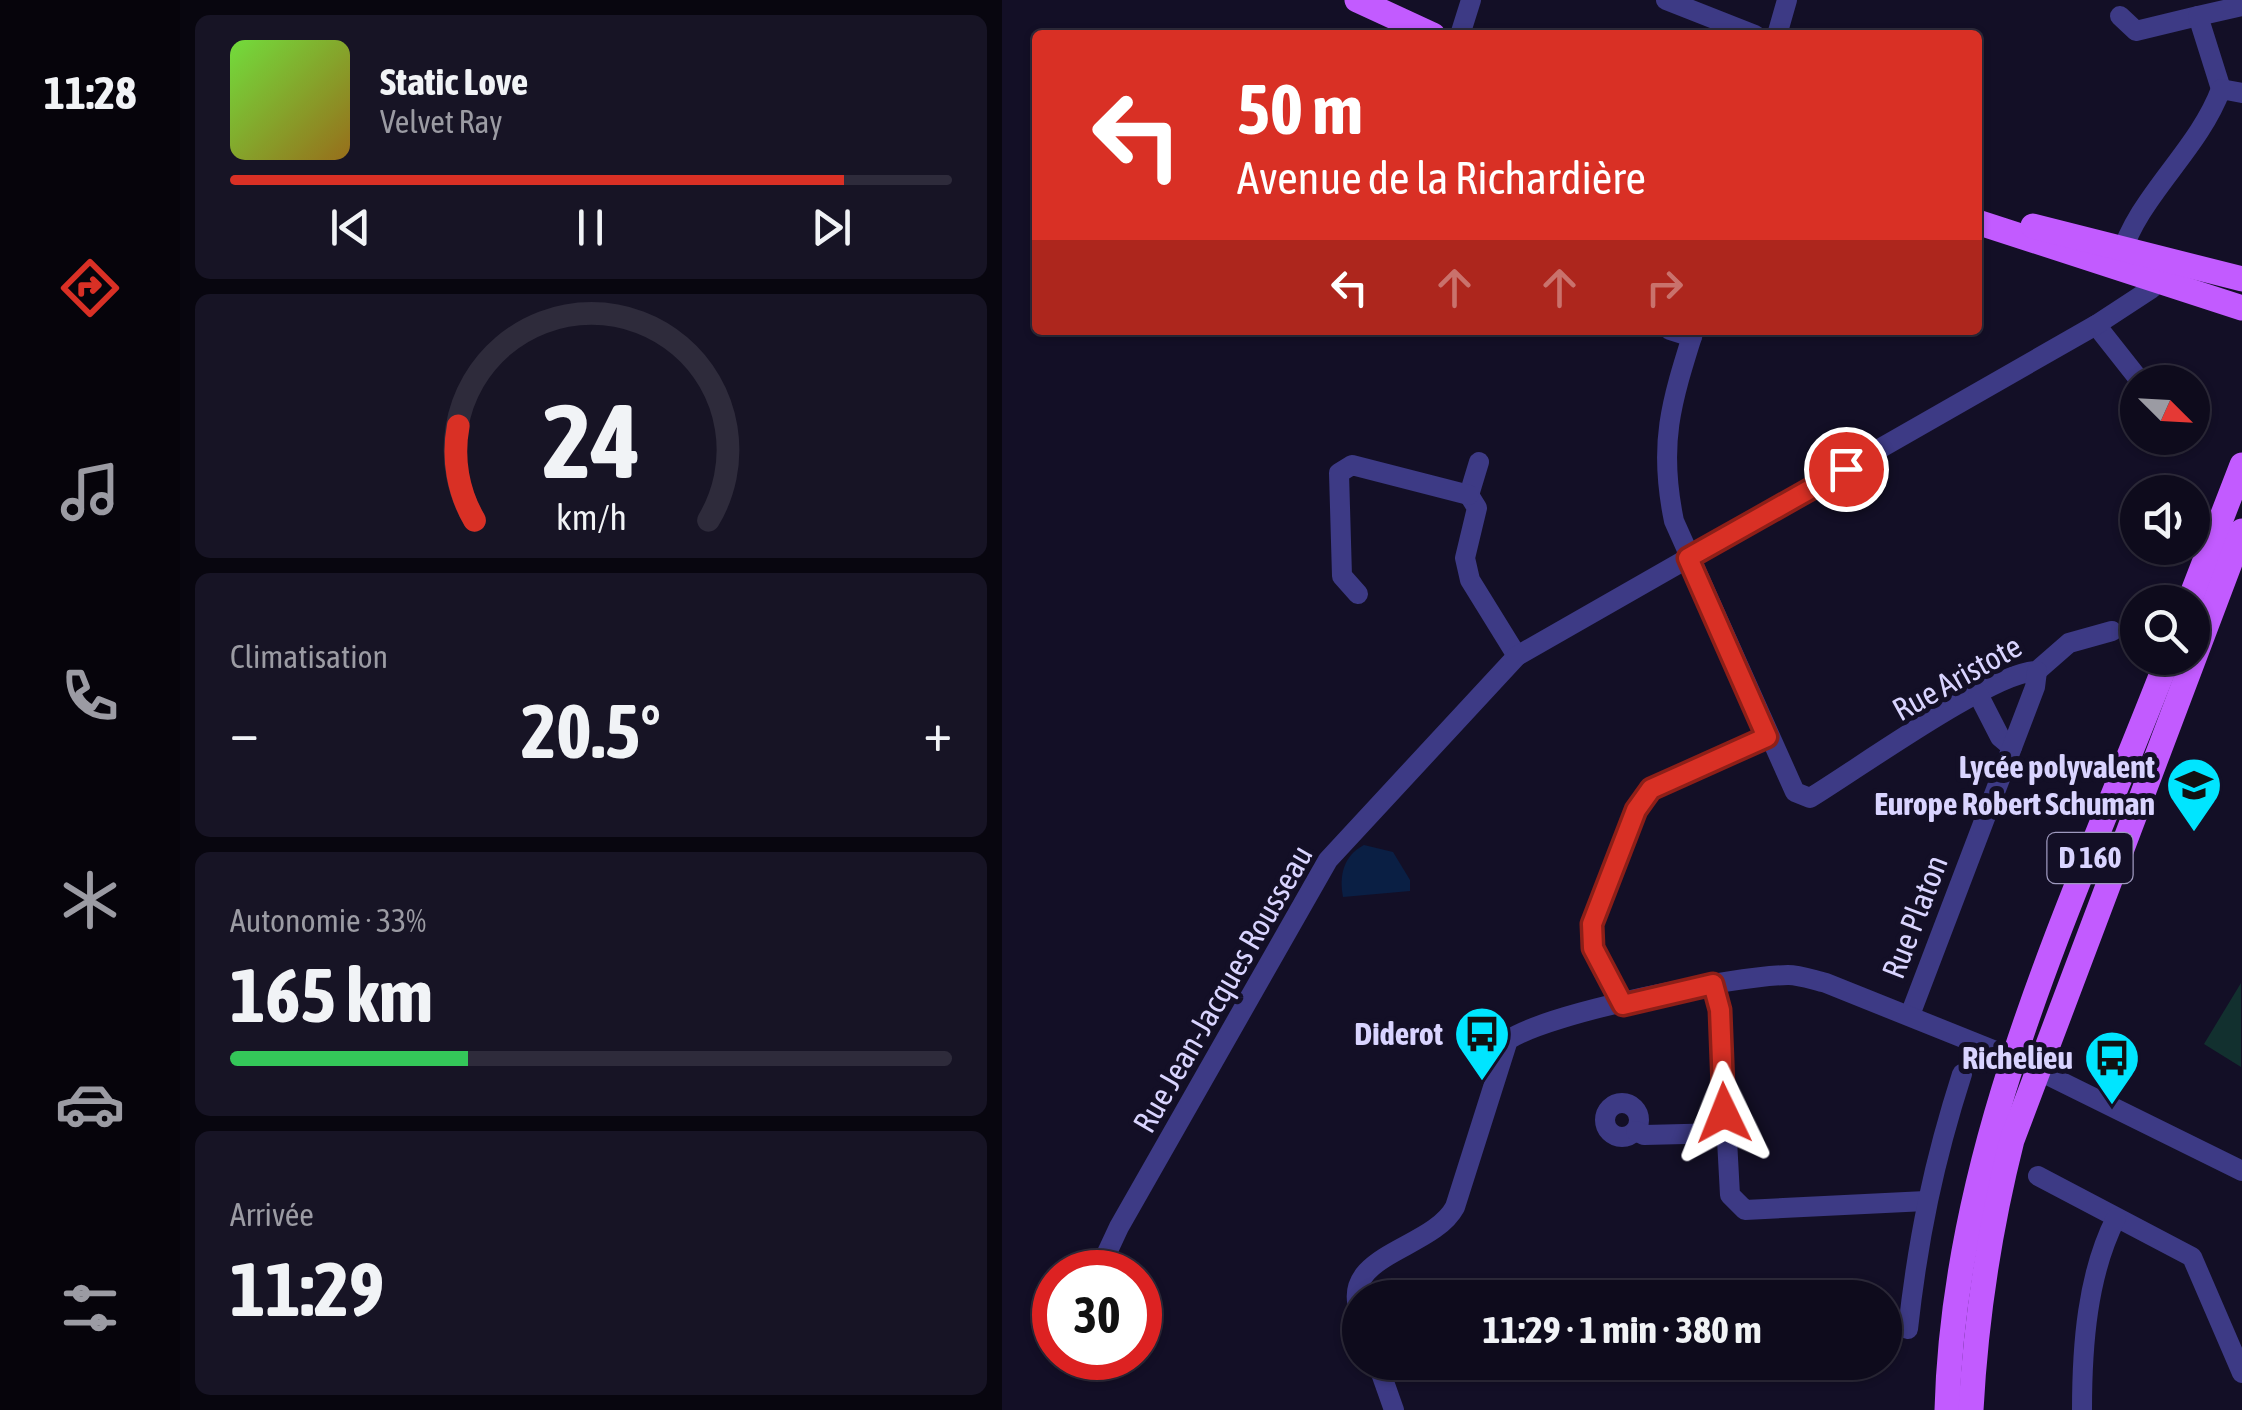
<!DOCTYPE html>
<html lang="fr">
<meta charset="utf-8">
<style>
body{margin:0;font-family:"Asap Condensed",sans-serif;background:#171425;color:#f1f3f6;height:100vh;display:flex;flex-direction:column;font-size:38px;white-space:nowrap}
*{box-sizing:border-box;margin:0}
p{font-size:32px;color:#9b9ba3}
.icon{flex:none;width:55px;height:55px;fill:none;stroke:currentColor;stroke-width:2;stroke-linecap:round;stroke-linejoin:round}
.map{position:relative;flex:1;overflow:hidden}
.panel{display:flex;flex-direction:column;gap:15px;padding:15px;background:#08060f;width:822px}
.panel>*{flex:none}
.guide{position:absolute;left:30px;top:30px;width:950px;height:305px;border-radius:10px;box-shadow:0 2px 8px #0004,0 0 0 2px #2e2b3b;background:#d93025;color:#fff;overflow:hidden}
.needle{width:65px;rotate:114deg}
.controls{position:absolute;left:1118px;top:365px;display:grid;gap:20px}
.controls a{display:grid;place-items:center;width:90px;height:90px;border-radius:50%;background:#0e0b1c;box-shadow:0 2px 8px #0004,0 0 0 2px #2e2b3b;font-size:50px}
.speed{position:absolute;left:30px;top:1250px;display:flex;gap:20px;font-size:50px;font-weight:700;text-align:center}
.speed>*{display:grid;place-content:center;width:130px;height:130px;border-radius:50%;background:#0e0b1c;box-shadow:0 2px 8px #0004,0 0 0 2px #2e2b3b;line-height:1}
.speed .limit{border:15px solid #d22;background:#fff;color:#111}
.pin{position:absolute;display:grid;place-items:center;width:85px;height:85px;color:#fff;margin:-42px;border:5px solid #fff;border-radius:50%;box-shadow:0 2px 10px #0007}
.me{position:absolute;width:110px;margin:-55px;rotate:358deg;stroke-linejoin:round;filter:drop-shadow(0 0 8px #0008)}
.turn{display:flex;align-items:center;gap:35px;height:210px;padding:0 40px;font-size:45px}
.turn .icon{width:130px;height:130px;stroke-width:2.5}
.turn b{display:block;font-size:70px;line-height:85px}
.lanes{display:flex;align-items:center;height:95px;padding:0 40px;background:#0003;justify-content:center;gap:50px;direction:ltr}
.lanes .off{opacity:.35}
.big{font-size:75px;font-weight:700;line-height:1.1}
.panel .tile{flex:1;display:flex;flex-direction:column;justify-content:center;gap:15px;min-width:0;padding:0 35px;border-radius:15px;background:#171425}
.panel .dial{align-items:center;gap:0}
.dial svg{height:260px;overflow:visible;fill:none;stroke:#2e2b3b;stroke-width:7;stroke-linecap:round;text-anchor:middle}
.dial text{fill:#f1f3f6;stroke:none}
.song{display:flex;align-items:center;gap:30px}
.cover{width:120px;height:120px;border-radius:15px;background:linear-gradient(135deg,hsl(100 70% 55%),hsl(40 70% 35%))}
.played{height:10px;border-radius:5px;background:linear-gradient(90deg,#d93025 85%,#2e2b3b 85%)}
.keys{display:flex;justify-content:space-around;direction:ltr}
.heat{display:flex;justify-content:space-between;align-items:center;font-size:55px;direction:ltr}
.charge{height:15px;border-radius:8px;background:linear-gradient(90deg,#34c759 33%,#2e2b3b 0)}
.trip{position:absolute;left:340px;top:1280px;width:560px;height:100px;border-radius:50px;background:#0e0b1c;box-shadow:0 2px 8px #0004,0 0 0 2px #2e2b3b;font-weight:700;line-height:100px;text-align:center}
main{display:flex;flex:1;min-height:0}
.menu{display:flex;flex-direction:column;width:180px;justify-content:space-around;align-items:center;background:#06040b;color:#9b9ba3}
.menu .icon{width:70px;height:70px}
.menu .active{color:#d93025}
.menu b{font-size:45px;color:#f1f3f6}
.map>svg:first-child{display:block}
.green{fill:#12302f}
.water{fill:#0a1f44}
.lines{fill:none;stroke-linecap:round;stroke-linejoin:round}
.minor{stroke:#3d3a85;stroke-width:20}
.major{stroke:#c25bff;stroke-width:25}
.route-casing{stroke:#8d1f18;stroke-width:25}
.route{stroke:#d93025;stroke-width:18}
.labels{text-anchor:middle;stroke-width:10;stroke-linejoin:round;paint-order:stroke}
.shield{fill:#130f26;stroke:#9e99be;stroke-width:2.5}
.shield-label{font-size:30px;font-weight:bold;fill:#d9d4ff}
.street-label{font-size:32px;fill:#d9d4ff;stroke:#130f26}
.poi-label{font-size:32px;font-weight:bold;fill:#d9d4ff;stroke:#130f26;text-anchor:end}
</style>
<main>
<nav class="menu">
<b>11:28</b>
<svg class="icon active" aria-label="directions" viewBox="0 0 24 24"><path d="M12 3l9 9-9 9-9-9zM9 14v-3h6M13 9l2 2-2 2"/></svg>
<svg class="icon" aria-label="music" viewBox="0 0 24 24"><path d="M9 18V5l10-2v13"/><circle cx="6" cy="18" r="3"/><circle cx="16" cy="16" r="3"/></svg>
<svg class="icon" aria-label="phone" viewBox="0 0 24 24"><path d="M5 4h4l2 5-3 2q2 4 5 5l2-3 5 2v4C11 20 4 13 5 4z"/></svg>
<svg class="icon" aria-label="climate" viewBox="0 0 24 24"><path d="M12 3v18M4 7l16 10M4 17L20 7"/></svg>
<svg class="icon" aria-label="car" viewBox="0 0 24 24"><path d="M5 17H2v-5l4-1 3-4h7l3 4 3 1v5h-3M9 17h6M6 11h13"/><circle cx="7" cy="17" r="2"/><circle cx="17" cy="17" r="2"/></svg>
<svg class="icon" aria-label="filters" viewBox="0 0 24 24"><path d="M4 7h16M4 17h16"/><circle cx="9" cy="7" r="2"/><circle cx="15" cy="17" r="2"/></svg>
</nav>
<section class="panel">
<div class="tile">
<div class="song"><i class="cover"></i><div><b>Static Love</b><p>Velvet Ray</p></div></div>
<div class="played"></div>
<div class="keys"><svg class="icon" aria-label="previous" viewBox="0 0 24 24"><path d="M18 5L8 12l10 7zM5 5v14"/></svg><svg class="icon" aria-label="pause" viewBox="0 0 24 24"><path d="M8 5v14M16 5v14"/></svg><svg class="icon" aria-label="next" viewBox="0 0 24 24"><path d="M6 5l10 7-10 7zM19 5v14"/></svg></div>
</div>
<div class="tile dial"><svg viewBox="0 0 100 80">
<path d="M14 69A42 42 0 1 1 86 69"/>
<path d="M14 69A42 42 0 0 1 9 40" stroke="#d93025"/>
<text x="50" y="56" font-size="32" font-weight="700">24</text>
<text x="50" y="72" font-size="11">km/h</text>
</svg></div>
<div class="tile"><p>Climatisation</p>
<div class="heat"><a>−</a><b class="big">20.5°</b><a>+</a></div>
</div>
<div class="tile"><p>Autonomie · 33%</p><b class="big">165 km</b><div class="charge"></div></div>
<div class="tile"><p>Arrivée</p><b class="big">11:29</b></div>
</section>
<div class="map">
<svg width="1240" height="1410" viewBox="0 0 1240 1410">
<rect width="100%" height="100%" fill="#130f26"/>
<!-- green -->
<polygon class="green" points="1239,983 1239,1067 1202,1044"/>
<!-- water -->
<path class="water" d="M 362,845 L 391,852 L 408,880 L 408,891 L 341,897 C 337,876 341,856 362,845 Z"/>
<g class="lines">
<!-- minor -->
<g class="minor">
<polyline points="664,0 753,35"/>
<polyline points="1118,16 1134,31 1196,16"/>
<polyline points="458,35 469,0"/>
<polyline points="775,35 785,0"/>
<polyline points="1219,89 1196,16 1240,6"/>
<path d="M 1117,261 C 1135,196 1195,153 1219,89 L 1240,93"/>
<polyline points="1094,325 1139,382"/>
<polyline points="668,330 690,337"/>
<path d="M 692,330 C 669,403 656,444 672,521 L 793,792 L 808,798 C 853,771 991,671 1035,671 L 1067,643 L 1110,631"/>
<polyline points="1190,410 1196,412"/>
<polyline points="477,462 467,495 475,508 463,558 468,580 515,656"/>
<polyline points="356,594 340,576 337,473 350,465 467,495"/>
<polyline points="976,694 998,737 1010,747"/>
<polyline points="711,984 718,1010 728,1195 743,1210 924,1201"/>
<polyline points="621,1005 591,947 589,924 634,810 649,789 765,737"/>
<polyline points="908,1015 1033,687 1035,671"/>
<circle cx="620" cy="1120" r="17"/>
<polyline points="634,1131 642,1135 723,1133"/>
<polyline points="1036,1176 1190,1257 1240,1373"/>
<polyline points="96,1272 117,1227 326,860 515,656 1094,325 1149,289 1154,269"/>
<path d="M 358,1313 C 336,1254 430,1250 453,1207 L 506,1040 C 549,1012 731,976 786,975 C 798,975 811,980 824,983 L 1011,1058 L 1240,1171"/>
<path d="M 906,1329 C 916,1238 932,1161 960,1074"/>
<polyline points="375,1362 392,1410"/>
<path d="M 1080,1410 C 1080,1346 1085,1275 1114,1218"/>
</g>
<!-- major -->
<g class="major">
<polyline points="355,0 431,35"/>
<polyline points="975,222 1240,308"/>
<polyline points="1031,226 1240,279"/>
<polyline points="1187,602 1240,465"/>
<path d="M 945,1410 C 952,1143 1071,903 1166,658"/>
<path d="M 969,1410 C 974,1317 987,1231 1010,1140 L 1240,531"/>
</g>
</g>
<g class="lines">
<!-- route casing -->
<g class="route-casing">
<polyline id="route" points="722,1113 718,1010 711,984 621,1005 591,948 590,924 634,810 649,789 765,737 686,558 844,469"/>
</g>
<!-- route -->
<use href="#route" class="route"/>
</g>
<!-- icons -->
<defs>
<g id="school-pin" transform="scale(2.875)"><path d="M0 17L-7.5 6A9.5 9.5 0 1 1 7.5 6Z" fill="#00e5ff" stroke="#130f26"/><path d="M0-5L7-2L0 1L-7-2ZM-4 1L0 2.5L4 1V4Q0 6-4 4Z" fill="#111"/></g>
<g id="bus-pin" transform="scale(2.875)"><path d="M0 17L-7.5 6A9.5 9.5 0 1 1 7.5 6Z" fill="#00e5ff" stroke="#130f26"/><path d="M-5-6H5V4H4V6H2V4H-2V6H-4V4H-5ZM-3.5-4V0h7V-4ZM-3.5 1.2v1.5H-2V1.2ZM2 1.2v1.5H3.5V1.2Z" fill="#111"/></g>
</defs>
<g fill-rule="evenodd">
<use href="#school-pin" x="1192" y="785"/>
<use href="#bus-pin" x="480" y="1034"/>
<use href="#bus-pin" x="1110" y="1058"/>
</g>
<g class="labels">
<!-- shield labels -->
<rect class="shield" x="1045.5" y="833" width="85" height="50" rx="8"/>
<g class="shield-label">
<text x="1088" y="868">D 160</text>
</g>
<!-- street labels -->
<g class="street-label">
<text transform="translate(955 678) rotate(-29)" y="11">Rue Aristote</text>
<text transform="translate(913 917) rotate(-69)" y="11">Rue Platon</text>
<text transform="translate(221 989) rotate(-60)" y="11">Rue Jean-Jacques Rousseau</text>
</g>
<!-- poi labels -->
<g class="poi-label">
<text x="1153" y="778">Lycée polyvalent<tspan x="1153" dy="37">Europe Robert Schuman</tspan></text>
<text x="441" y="1045">Diderot</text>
<text x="1071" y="1069">Richelieu</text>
</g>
</g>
</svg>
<div class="controls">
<a><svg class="needle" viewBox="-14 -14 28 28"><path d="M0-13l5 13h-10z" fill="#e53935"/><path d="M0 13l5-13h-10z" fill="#9b9ba3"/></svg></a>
<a><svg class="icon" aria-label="sound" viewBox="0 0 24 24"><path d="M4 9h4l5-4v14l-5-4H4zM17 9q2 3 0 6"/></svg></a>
<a><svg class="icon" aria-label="search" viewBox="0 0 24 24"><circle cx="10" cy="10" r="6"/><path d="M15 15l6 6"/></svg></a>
</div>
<div class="speed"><div class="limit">30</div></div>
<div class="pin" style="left:844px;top:469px;background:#d93025"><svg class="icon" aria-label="arrive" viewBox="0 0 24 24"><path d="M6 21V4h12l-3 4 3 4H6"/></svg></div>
<svg class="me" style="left:722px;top:1113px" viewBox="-20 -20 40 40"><path d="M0-17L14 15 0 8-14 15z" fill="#d93025" stroke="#fff" stroke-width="4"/></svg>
<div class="trip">11:29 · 1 min · 380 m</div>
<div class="guide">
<div class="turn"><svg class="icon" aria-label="left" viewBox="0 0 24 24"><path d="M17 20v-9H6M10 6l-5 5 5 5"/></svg><div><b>50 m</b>Avenue de la Richardière</div></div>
<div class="lanes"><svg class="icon" aria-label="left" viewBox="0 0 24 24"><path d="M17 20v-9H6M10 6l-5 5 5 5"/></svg><svg class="icon off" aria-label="ahead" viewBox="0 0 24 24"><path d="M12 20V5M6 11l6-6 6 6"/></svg><svg class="icon off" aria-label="ahead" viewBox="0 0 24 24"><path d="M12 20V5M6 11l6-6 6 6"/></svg><svg class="icon off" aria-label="right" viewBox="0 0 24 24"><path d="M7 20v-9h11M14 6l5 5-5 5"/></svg></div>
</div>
</div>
</main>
